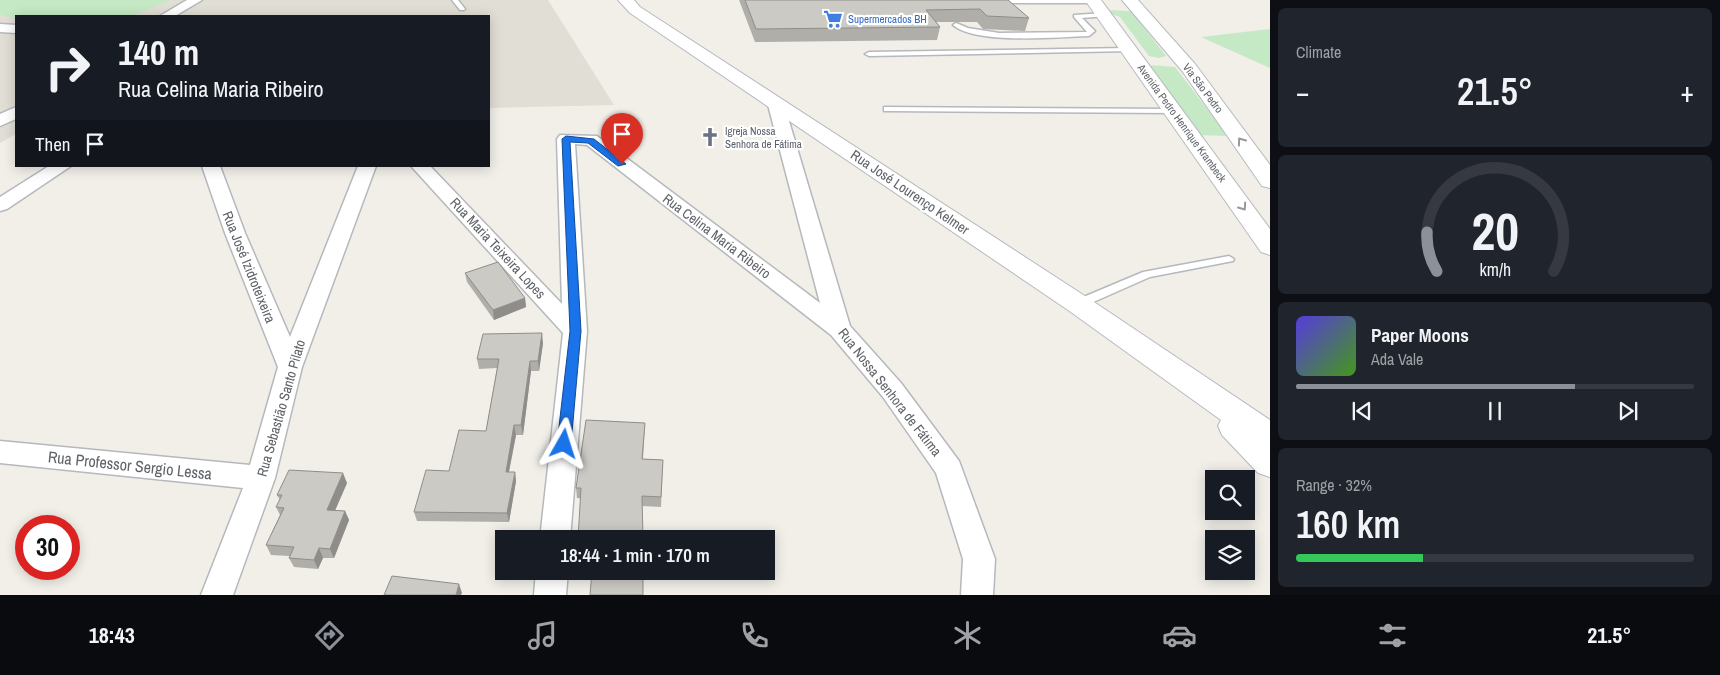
<!DOCTYPE html>
<meta charset="utf-8">
<style>
body{margin:0;font-family:"Archivo Narrow",sans-serif;background:#20242c;color:#f1f3f6;height:100vh;display:flex;flex-direction:column;font-size:19px;white-space:nowrap}
*{box-sizing:border-box;margin:0}
p{font-size:16px;color:#9ea1a6}
.icon{flex:none;width:28px;height:28px;fill:none;stroke:currentColor;stroke-width:2;stroke-linecap:round;stroke-linejoin:round}
.map{position:relative;flex:1;overflow:hidden}
.details{display:flex;flex-direction:column;gap:8px;padding:8px;background:#0d0f14;width:450px}
.details>*{flex:none}
.hud{position:absolute;left:15px;top:15px;width:475px;height:152px;border-radius:0px;box-shadow:0 2px 12px #0003;background:#171b24;color:#f1f3f6;overflow:hidden}
.tools{position:absolute;left:1205px;top:470px;display:grid;gap:10px}
.tools a{display:grid;place-items:center;width:50px;height:50px;border-radius:0px;background:#171b24;box-shadow:0 2px 12px #0003;font-size:25px}
.speed{position:absolute;left:15px;top:515px;display:flex;gap:10px;font-size:25px;font-weight:700;text-align:center}
.speed>*{display:grid;place-content:center;width:65px;height:65px;border-radius:50%;background:#171b24;box-shadow:0 2px 12px #0003;line-height:1}
.speed .limit{border:8px solid #d22;background:#fff;color:#111}
.pin{position:absolute;display:grid;place-items:center;width:42px;height:42px;color:#fff;margin:-51px -21px;border-radius:50% 50% 50% 0;rotate:-45deg;box-shadow:0 0 5px #0007}
.pin .icon{rotate:45deg}
.me{position:absolute;width:55px;margin:-28px;rotate:6deg;stroke-linejoin:round;filter:drop-shadow(0 0 4px #0008)}
.turn{display:flex;align-items:center;gap:18px;height:105px;padding:0 20px;font-size:22px}
.turn .icon{width:65px;height:65px;stroke-width:2.5}
.turn b{display:block;font-size:35px;line-height:42px}
.then{display:flex;align-items:center;height:48px;padding:0 20px;background:#0003;gap:10px;font-size:19px}
.big{font-size:38px;font-weight:600;line-height:1.1}
.details .card{flex:1;display:flex;flex-direction:column;justify-content:center;gap:8px;min-width:0;padding:0 18px;border-radius:8px;background:#20242c}
.details .dial{align-items:center;gap:0}
.dial svg{height:130px;overflow:visible;fill:none;stroke:#363941;stroke-width:7;stroke-linecap:round;text-anchor:middle}
.dial text{fill:#f1f3f6;stroke:none}
.song{display:flex;align-items:center;gap:15px}
.cover{width:60px;height:60px;border-radius:8px;background:linear-gradient(135deg,hsl(250 70% 55%),hsl(100 70% 35%))}
.played{height:5px;border-radius:2px;background:linear-gradient(90deg,#8c9099 70%,#363941 70%)}
.keys{display:flex;justify-content:space-around;direction:ltr}
.heat{display:flex;justify-content:space-between;align-items:center;font-size:28px;direction:ltr}
.charge{height:8px;border-radius:4px;background:linear-gradient(90deg,#34c759 32%,#363941 0)}
.trip{position:absolute;left:495px;top:530px;width:280px;height:50px;border-radius:0px;background:#171b24;box-shadow:0 2px 12px #0003;font-weight:600;line-height:50px;text-align:center}
.menu{display:flex;height:80px;justify-content:space-around;align-items:center;background:#090b0e;color:#9ea1a6}
.menu .icon{width:35px;height:35px}
.menu .current{color:#8c9099}
.menu b{font-size:22px;color:#f1f3f6}
main{display:flex;flex:1;min-height:0}
.map>svg:first-child{display:block}
.education{fill:#e1ded6}
.green{fill:#c5e8c5}
.lines{fill:none;stroke-linecap:round;stroke-linejoin:round}
.lane-casing{stroke:#b5b8bc;stroke-width:3}
.street-casing{stroke:#b5b8bc;stroke-width:3}
.secondary-casing{stroke:#b6babf;stroke-width:2}
.lane{fill:#fff;fill-rule:evenodd}
.street{fill:#fff;fill-rule:evenodd}
.secondary{fill:#fff;fill-rule:evenodd}
.wall{fill:#afaea9}
.shaded-wall{fill:#8f8d8a}
.building{fill:#cccac5;stroke:#8f8d8a}
.oneway{stroke:#979a9d}
.route{fill:#1a73e8;stroke:#114b97}
.labels{text-anchor:middle;stroke-width:4.5;stroke-linejoin:round;paint-order:stroke}
.far-shop-label{font-size:11px;fill:#366cbe;stroke:#fff;text-anchor:start}
.far-street-label{font-size:11px;fill:#5f6368;stroke:#fff}
.far-worship-label{font-size:11px;fill:#5b616d;stroke:#fff;text-anchor:start}
.street-label{font-size:14px;fill:#5f6368;stroke:#fff}
.near-street-label{font-size:16px;fill:#5f6368;stroke:#fff}
</style>
<main>
<div class="map">
<svg width="1270" height="595" viewBox="0 0 1270 595">
<rect width="100%" height="100%" fill="#f1efe8"/>
<!-- education -->
<polygon class="education" points="0,0 548,0 614,105 489,108 489,16 16,16 16,134 0,143"/>
<!-- green -->
<g class="green">
<polygon points="0,0 170,0 133,16 16,18 0,15"/>
<polygon points="1106,10 1131,11 1166,56 1159,58 1149,56 1120,17 1109,13"/>
<polygon points="1270,29 1270,68 1201,37"/>
<polygon points="1149,65 1175,67 1228,136 1199,135"/>
</g>
<g class="lines">
<!-- lane casing -->
<g class="lane-casing">
<g id="lane">
<polygon points="452,0 458,0 465,9 464,10 460,10"/>
<polygon points="1009,0 1096,0 1097,1 1094,3 1007,3 1007,1"/>
<path d="M 1105,13 L 1108,15 L 1107,16 L 1082,18 L 1095,31 L 1089,36 C 1057,37 977,45 953,25 L 956,23 L 968,28 L 999,33 L 1087,32 L 1074,17 L 1074,15 Z"/>
<polygon points="1129,48 1131,49 1131,51 869,56 865,54 869,52"/>
<polygon points="884,107 1173,109 1177,111 1173,113 887,111 884,111"/>
<polygon points="1229,256 1234,259 1233,261 1150,277 1082,307 1078,308 1072,304 1074,301 1143,272"/>
</g>
</g>
<!-- street casing -->
<g class="street-casing">
<g id="street">
<polygon points="187,0 202,0 175,16 160,16"/>
<polygon points="0,24 16,25 16,33 0,32"/>
<polygon points="775,96 783,101 850,326 901,383 959,461 995,559 993,595 961,595 963,559 936,473 883,397 831,335 587,145 575,144 587,331 570,539 540,539 563,333 411,166 430,166 562,304 557,139 560,135 597,136 820,303 767,101"/>
<polygon points="16,107 16,119 0,126 0,114"/>
<polygon points="49,166 71,166 7,209 0,211 0,197"/>
<polygon points="202,166 220,166 245,233 290,337 358,166 376,166 302,367 275,478 233,595 201,595 243,488 0,463 0,441 250,465 278,367 225,233"/>
<polygon points="536,571 568,571 566,595 534,595"/>
</g>
</g>
<!-- secondary casing -->
<g class="secondary-casing">
<g id="secondary">
<polygon points="618,0 634,0 640,7 1088,298 1270,420 1270,477 1258,473 1222,435 1218,426 1221,420 1068,310 630,13"/>
<polygon points="1085,0 1101,0 1270,229 1270,255 1261,252"/>
<polygon points="1122,0 1138,0 1195,64 1270,165 1270,188 1262,186 1183,72"/>
</g>
</g>
<!-- lane -->
<use href="#lane" class="lane"/>
<!-- street -->
<use href="#street" class="street"/>
<!-- secondary -->
<use href="#secondary" class="secondary"/>
</g>
<!-- wall -->
<g class="wall">
<polygon points="739,0 1008,0 1029,18 1025,31 983,29 977,22 936,22 940,27 937,40 755,42"/>
<polygon points="465,273 525,298 526,307 494,320 467,282"/>
<polygon points="543,343 539,371 531,371 523,435 516,435 509,472 515,472 516,481 509,522 417,521 414,512 449,471 486,431 497,368 479,369 477,359"/>
<polygon points="645,423 643,459 663,460 661,507 642,506 577,498 576,488"/>
<polygon points="347,483 335,510 345,511 349,520 334,558 323,558 318,569 294,567 289,558 290,556 271,555 266,545 280,515 276,507 280,500 277,495"/>
<polygon points="577,571 643,571 592,575 577,575"/>
</g>
<!-- shaded-wall -->
<g class="shaded-wall">
<polygon points="525,298 526,307 494,320 493,310"/>
<polygon points="542,333 543,343 539,371 538,361"/>
<polygon points="530,361 531,371 523,435 521,425"/>
<polygon points="514,425 516,435 507,481 506,472"/>
<polygon points="515,472 516,481 509,522 507,513"/>
<polygon points="343,473 347,483 331,520 327,510"/>
<polygon points="345,511 349,520 334,558 330,549"/>
<polygon points="319,548 323,558 318,569 314,560"/>
<polygon points="459,584 462,593 461,595 456,595"/>
</g>
<!-- building -->
<g class="building">
<polygon points="745,0 1008,0 1029,18 987,16 980,9 926,10 940,27 756,29"/>
<polygon points="498,262 525,298 493,310 465,273"/>
<polygon points="542,333 538,361 530,361 521,425 514,425 506,472 515,472 507,513 414,512 426,470 449,471 459,430 486,431 499,359 477,359 483,334"/>
<polygon points="586,420 645,423 642,459 663,460 661,497 642,496 643,539 578,539 581,488 576,488"/>
<polygon points="289,470 343,473 327,510 345,511 330,549 319,548 314,560 289,558 294,547 266,545 284,508 276,507 282,495 277,495"/>
<polygon points="592,571 643,571 643,595 590,595"/>
<polygon points="392,576 459,584 456,595 384,595"/>
</g>
<!-- one-way arrows -->
<defs><path id="oneway-chevron" d="M-2-3.5L2.5 0L-2 3.5" fill="none" stroke-width="1.6" stroke-linecap="round" stroke-linejoin="round" transform="scale(1.25)"/></defs>
<g class="oneway">
<use href="#oneway-chevron" transform="translate(1241 141) rotate(-126)"/>
<use href="#oneway-chevron" transform="translate(1243 207) rotate(55)"/>
</g>
<!-- route -->
<polygon class="route" points="566,136 594,139 626,164 618,166 588,143 570,142 581,331 571,444 569,448 559,448 557,444 570,331 562,139"/>
<!-- icons -->
<defs>
<g id="supermarket-bare" transform="scale(1.5)"><path d="M-6-5.5h2.5l.6 2H6L4.5 2H-2.5L-4.4-4H-6ZM-1.5 3.2a1.3 1.3 0 1 0 .1 0ZM3 3.2a1.3 1.3 0 1 0 .1 0Z" fill="#3f7fe0" stroke="#fff" stroke-width="2.5" paint-order="stroke"/></g>
<g id="church-bare" transform="scale(1.5)"><path d="M-1.2-6h2.4v3.5h3.3v2.4h-3.3V6h-2.4V-.1h-3.3v-2.4h3.3Z" fill="#6b7280" stroke="#fff" stroke-width="2.5" paint-order="stroke"/></g>
</defs>
<g fill-rule="evenodd">
<use href="#supermarket-bare" x="833" y="19"/>
<use href="#church-bare" x="710" y="137"/>
</g>
<g class="labels">
<!-- far-shop labels -->
<g class="far-shop-label">
<text x="848" y="23">Supermercados BH</text>
</g>
<!-- far-street labels -->
<g class="far-street-label">
<text transform="translate(1203 88) rotate(53)" y="4">Via São Pedro</text>
<text transform="translate(1182 123) rotate(54)" y="4">Avenida Pedro Henrique Krambeck</text>
</g>
<!-- far-worship labels -->
<g class="far-worship-label">
<text x="725" y="135">Igreja Nossa<tspan x="725" dy="13">Senhora de Fátima</tspan></text>
</g>
<!-- street labels -->
<g class="street-label">
<text transform="translate(910 192) rotate(34)" y="5">Rua José Lourenço Kelmer</text>
<text transform="translate(717 236) rotate(37)" y="5">Rua Celina Maria Ribeiro</text>
<text transform="translate(498 248) rotate(47)" y="5">Rua Maria Teixeira Lopes</text>
<text transform="translate(249 267) rotate(68)" y="5">Rua José Izidroteixeira</text>
<text transform="translate(890 392) rotate(52)" y="5">Rua Nossa Senhora de Fátima</text>
<text transform="translate(281 408) rotate(-74)" y="5">Rua Sebastião Santo Pilato</text>
</g>
<!-- near-street labels -->
<g class="near-street-label">
<text transform="translate(130 465) rotate(6)" y="6">Rua Professor Sergio Lessa</text>
</g>
</g>
</svg>
<div class="tools">
<a><svg class="icon" aria-label="search" viewBox="0 0 24 24"><circle cx="10" cy="10" r="6"/><path d="M15 15l6 6"/></svg></a>
<a><svg class="icon" aria-label="layers" viewBox="0 0 24 24"><path d="M12 4l9 5-9 5-9-5zM3 14l9 5 9-5"/></svg></a>
</div>
<div class="speed"><div class="limit">30</div></div>
<div class="pin" style="left:622px;top:164px;background:#d93025"><svg class="icon" aria-label="arrive" viewBox="0 0 24 24"><path d="M6 21V4h12l-3 4 3 4H6"/></svg></div>
<svg class="me" style="left:564px;top:444px" viewBox="-20 -20 40 40"><path d="M0-17L14 15 0 8-14 15z" fill="#1a73e8" stroke="#fff" stroke-width="4"/></svg>
<div class="trip">18:44 · 1 min · 170 m</div>
<div class="hud">
<div class="turn"><svg class="icon" aria-label="right" viewBox="0 0 24 24"><path d="M7 20v-9h11M14 6l5 5-5 5"/></svg><div><b>140 m</b>Rua Celina Maria Ribeiro</div></div>
<div class="then">Then<svg class="icon" aria-label="arrive" viewBox="0 0 24 24"><path d="M6 21V4h12l-3 4 3 4H6"/></svg></div>
</div>
</div>
<section class="details">
<div class="card"><p>Climate</p>
<div class="heat"><a>−</a><b class="big">21.5°</b><a>+</a></div>
</div>
<div class="card dial"><svg viewBox="0 0 100 80">
<path d="M14 69A42 42 0 1 1 86 69"/>
<path d="M14 69A42 42 0 0 1 8 45" stroke="#8c9099"/>
<text x="50" y="56" font-size="32" font-weight="700">20</text>
<text x="50" y="72" font-size="11">km/h</text>
</svg></div>
<div class="card">
<div class="song"><i class="cover"></i><div><b>Paper Moons</b><p>Ada Vale</p></div></div>
<div class="played"></div>
<div class="keys"><svg class="icon" aria-label="previous" viewBox="0 0 24 24"><path d="M18 5L8 12l10 7zM5 5v14"/></svg><svg class="icon" aria-label="pause" viewBox="0 0 24 24"><path d="M8 5v14M16 5v14"/></svg><svg class="icon" aria-label="next" viewBox="0 0 24 24"><path d="M6 5l10 7-10 7zM19 5v14"/></svg></div>
</div>
<div class="card"><p>Range · 32%</p><b class="big">160 km</b><div class="charge"></div></div>
</section>
</main>
<nav class="menu">
<b>18:43</b>
<svg class="icon current" aria-label="directions" viewBox="0 0 24 24"><path d="M12 3l9 9-9 9-9-9zM9 14v-3h6M13 9l2 2-2 2"/></svg>
<svg class="icon" aria-label="music" viewBox="0 0 24 24"><path d="M9 18V5l10-2v13"/><circle cx="6" cy="18" r="3"/><circle cx="16" cy="16" r="3"/></svg>
<svg class="icon" aria-label="phone" viewBox="0 0 24 24"><path d="M5 4h4l2 5-3 2q2 4 5 5l2-3 5 2v4C11 20 4 13 5 4z"/></svg>
<svg class="icon" aria-label="climate" viewBox="0 0 24 24"><path d="M12 3v18M4 7l16 10M4 17L20 7"/></svg>
<svg class="icon" aria-label="car" viewBox="0 0 24 24"><path d="M5 17H2v-5l4-1 3-4h7l3 4 3 1v5h-3M9 17h6M6 11h13"/><circle cx="7" cy="17" r="2"/><circle cx="17" cy="17" r="2"/></svg>
<svg class="icon" aria-label="filters" viewBox="0 0 24 24"><path d="M4 7h16M4 17h16"/><circle cx="9" cy="7" r="2"/><circle cx="15" cy="17" r="2"/></svg>
<b>21.5°</b>
</nav>
